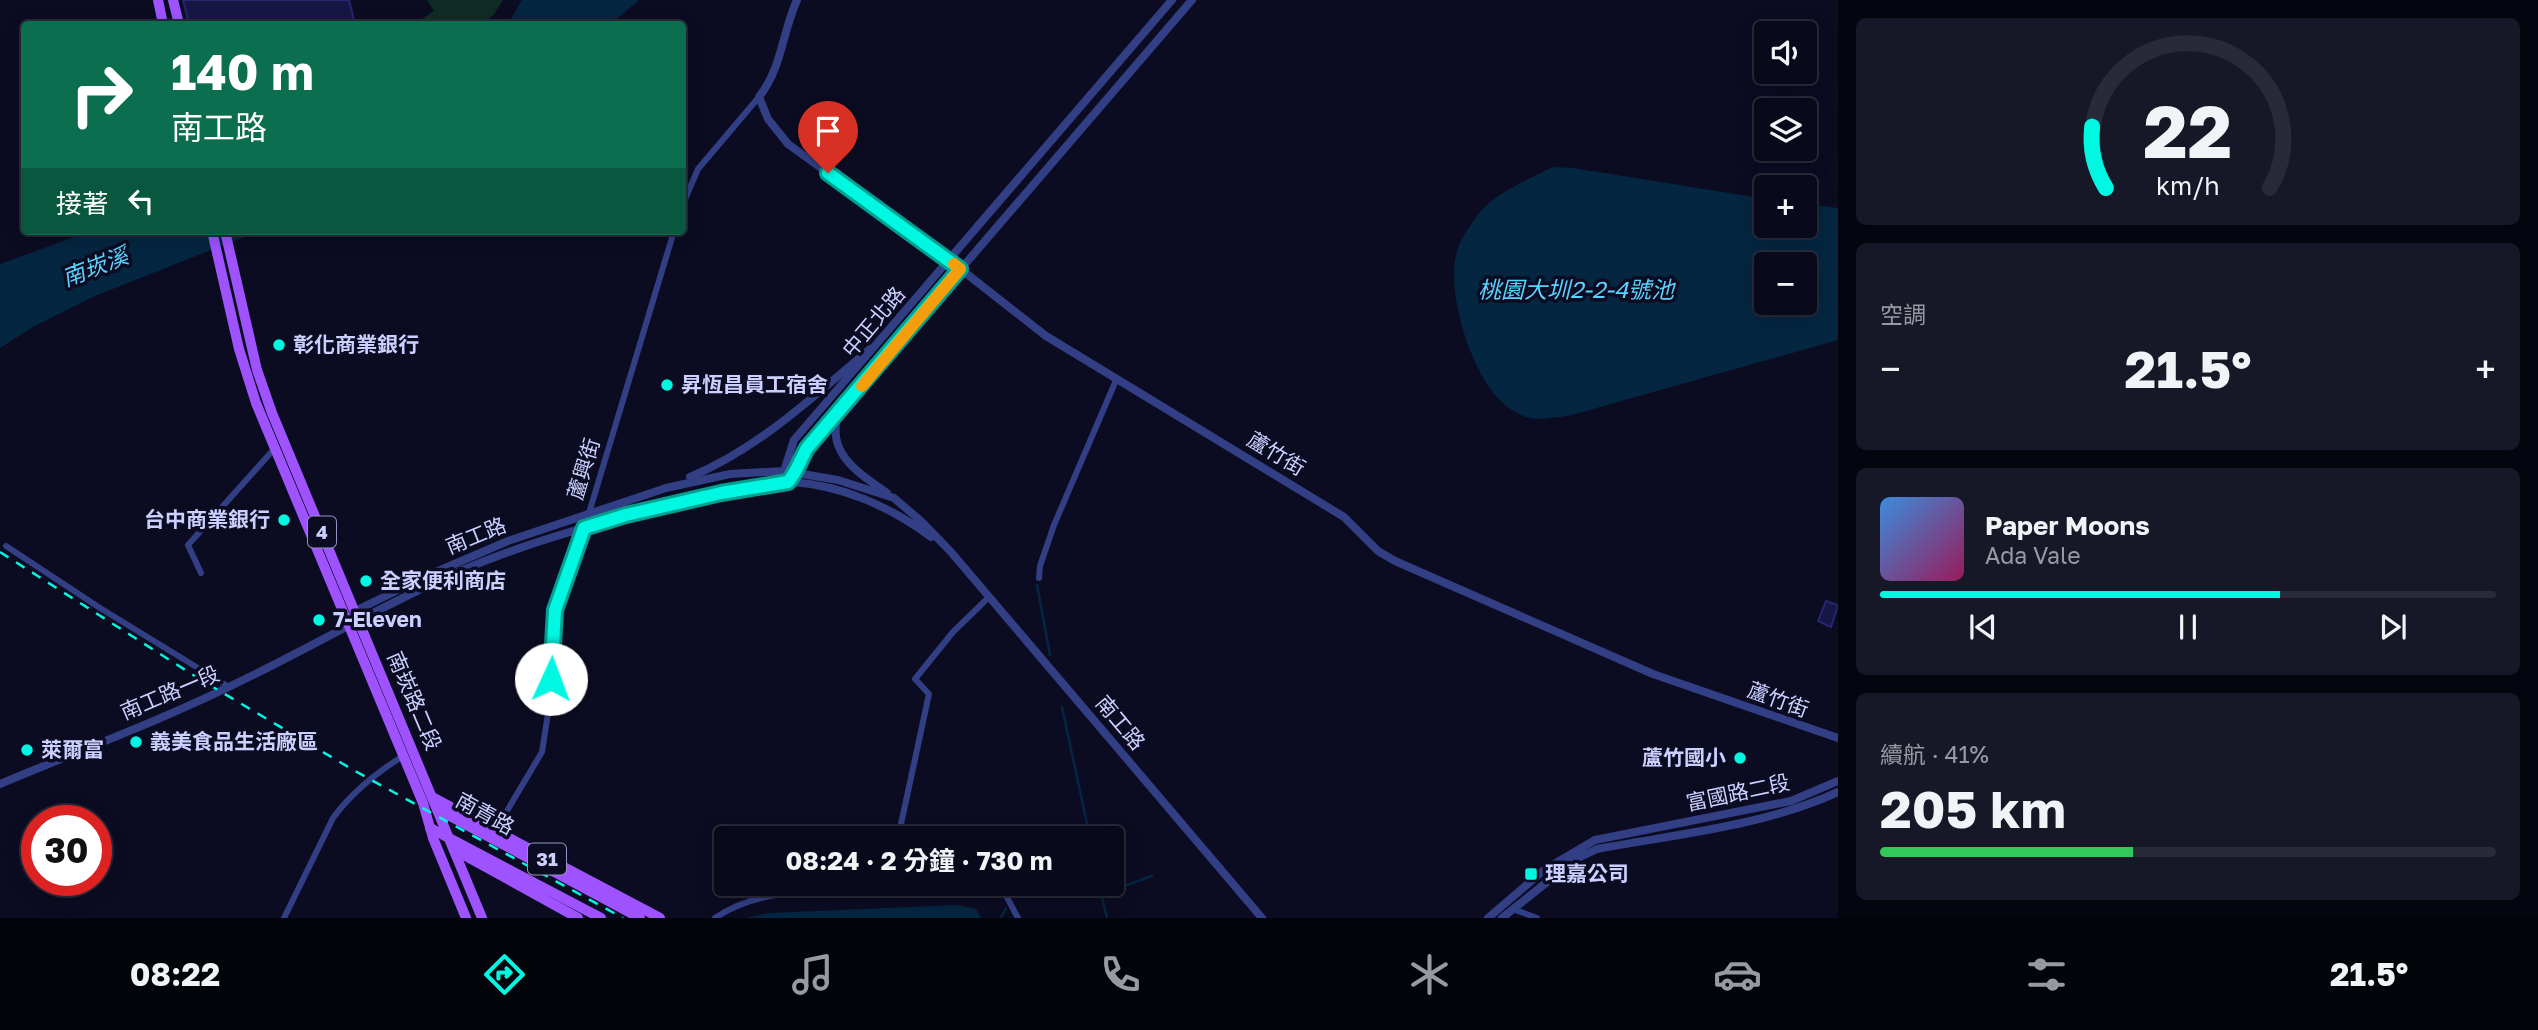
<!DOCTYPE html>
<html lang="zh-TW">
<meta charset="utf-8">
<style>
body{margin:0;font-family:"Golos Text","Noto Sans TC",sans-serif;background:#161727;color:#f1f3f6;height:100vh;display:flex;flex-direction:column;font-size:26px;white-space:nowrap}
*{box-sizing:border-box;margin:0}
p{font-size:23px;color:#989aa2}
.icon{flex:none;width:38px;height:38px;fill:none;stroke:currentColor;stroke-width:2;stroke-linecap:round;stroke-linejoin:round}
.map{position:relative;flex:1;overflow:hidden}
.drawer{display:flex;flex-direction:column;gap:18px;padding:18px;background:#04050e;width:700px}
.drawer>*{flex:none}
.top-card{position:absolute;left:21px;top:21px;width:665px;height:214px;border-radius:7px;box-shadow:0 4px 18px #0003,0 0 0 2px #292a39;background:#0b6e4f;color:#fff;overflow:hidden}
.controls{position:absolute;left:1754px;top:21px;display:grid;gap:14px}
.controls a{display:grid;place-items:center;width:63px;height:63px;border-radius:7px;background:#08091a;box-shadow:0 4px 18px #0003,0 0 0 2px #292a39;font-size:35px}
.speed{position:absolute;left:21px;top:805px;display:flex;gap:14px;font-size:35px;font-weight:700;text-align:center}
.speed>*{display:grid;place-content:center;width:91px;height:91px;border-radius:50%;background:#08091a;box-shadow:0 4px 18px #0003,0 0 0 2px #292a39;line-height:1}
.speed .limit{border:10px solid #d22;background:#fff;color:#111}
.pin{position:absolute;display:grid;place-items:center;width:60px;height:60px;color:#fff;margin:-72px -30px;border-radius:50% 50% 50% 0;rotate:-45deg;box-shadow:0 0 7px #0007}
.pin .icon{rotate:45deg}
.me{position:absolute;width:77px;margin:-38px;rotate:2deg;stroke-linejoin:round;filter:drop-shadow(0 0 5px #0008)}
.turn{display:flex;align-items:center;gap:24px;height:147px;padding:0 35px;font-size:32px}
.turn .icon{width:91px;height:91px;stroke-width:2.5}
.turn b{display:block;font-size:49px;line-height:60px}
.then{display:flex;align-items:center;height:66px;padding:0 35px;background:#0003;gap:14px;font-size:26px}
.big{font-size:52px;font-weight:700;line-height:1.1}
.drawer .card{flex:1;display:flex;flex-direction:column;justify-content:center;gap:10px;min-width:0;padding:0 24px;border-radius:10px;background:#161727}
.drawer .dial{align-items:center;gap:0}
.dial svg{height:182px;overflow:visible;fill:none;stroke:#292a39;stroke-width:7;stroke-linecap:round;text-anchor:middle}
.dial text{fill:#f1f3f6;stroke:none}
.song{display:flex;align-items:center;gap:21px}
.cover{width:84px;height:84px;border-radius:10px;background:linear-gradient(135deg,hsl(210 70% 55%),hsl(330 70% 35%))}
.played{height:7px;border-radius:4px;background:linear-gradient(90deg,#00f7e1 65%,#292a39 65%)}
.keys{display:flex;justify-content:space-around;direction:ltr}
.heat{display:flex;justify-content:space-between;align-items:center;font-size:38px;direction:ltr}
.charge{height:10px;border-radius:5px;background:linear-gradient(90deg,#34c759 41%,#292a39 0)}
.trip{position:absolute;left:714px;top:826px;width:410px;height:70px;border-radius:7px;background:#08091a;box-shadow:0 4px 18px #0003,0 0 0 2px #292a39;font-weight:700;line-height:70px;text-align:center}
.tabs{display:flex;height:112px;justify-content:space-around;align-items:center;background:#03040a;color:#989aa2}
.tabs .icon{width:49px;height:49px}
.tabs .active{color:#00f7e1}
.tabs b{font-size:32px;color:#f1f3f6}
main{display:flex;flex:1;min-height:0}
.map>svg:first-child{display:block}
.green{fill:#0e2c25}
.water{fill:#052641;fill-rule:evenodd}
.lines{fill:none;stroke-linecap:round;stroke-linejoin:round}
.stream{stroke:#052641;stroke-width:2.5}
.building{fill:#171644;stroke:#272672;stroke-width:2}
.minor{stroke:#333f85;stroke-width:6}
.tertiary{stroke:#333f85;stroke-width:8}
.primary{stroke:#9e53ff;stroke-width:10}
.rail{stroke:#00f7e1;stroke-width:2.5;stroke-dasharray:10 9;stroke-linecap:butt}
.route-casing{stroke:#00a192;stroke-width:18}
.route{stroke:#00f7e1;stroke-width:12}
.slow{stroke:#f59e0b;stroke-width:12}
.poi-dot{fill:#00f7e1;stroke:#0b0c22;stroke-width:2.5}
.labels{text-anchor:middle;stroke-width:7;stroke-linejoin:round;paint-order:stroke}
.shield{fill:#0b0c22;stroke:#9295bd;stroke-width:2}
.shield-label{font-size:19px;font-weight:bold;fill:#ccd0ff}
.street-label{font-size:21px;fill:#ccd0ff;stroke:#0b0c22}
.poi-label{font-size:21px;font-weight:bold;fill:#ccd0ff;stroke:#0b0c22;text-anchor:start}
.water-label{font-size:23px;font-style:italic;fill:#5ad2ff;stroke:#0b0c22}
</style>
<main>
<div class="map">
<svg width="1838" height="918" viewBox="0 0 1838 918">
<rect width="100%" height="100%" fill="#0b0c22"/>
<!-- green -->
<polygon class="green" points="427,0 503,0 493,16 480,24 414,24 434,11"/>
<!-- water -->
<g class="water">
<polygon points="522,0 639,0 611,24 508,24"/>
<path d="M 1553,167 L 1573,168 L 1766,199 L 1766,226 L 1804,226 L 1804,204 L 1838,208 L 1838,340 L 1568,416 C 1556,417 1537,421 1526,417 C 1515,413 1502,404 1495,395 C 1468,363 1440,277 1462,239 C 1468,229 1476,216 1484,208 C 1499,192 1533,177 1553,167 ZM 1804,264 L 1804,303 L 1766,303 L 1766,264 Z"/>
<polygon points="91,231 259,231 95,296 33,327 0,348 0,264"/>
<polygon points="958,905 976,909 981,918 746,918 769,913"/>
</g>
<g class="lines">
<!-- stream -->
<g class="stream">
<polyline points="1037,585 1050,655"/>
<polyline points="1062,707 1090,838"/>
<polyline points="1099,884 1107,918"/>
<polyline points="1108,884 1127,885 1152,876"/>
<polyline points="1013,896 1040,884"/>
<polyline points="1001,918 1006,908"/>
</g>
</g>
<!-- building -->
<g class="building">
<polygon points="183,0 349,0 355,24 189,24"/>
<polygon points="1826,601 1838,605 1831,627 1818,621"/>
</g>
<g class="lines">
<!-- minor -->
<g class="minor">
<polyline points="682,206 698,169 759,97"/>
<polyline points="6,546 100,608 229,687"/>
<polyline points="201,573 188,545 275,448"/>
<polyline points="1039,578 1040,566 1054,525 1117,378"/>
<polyline points="495,831 542,752 551,694 555,610 589,513 674,231"/>
<polyline points="898,838 929,694 915,679 953,632 989,597"/>
<polyline points="955,884 1002,888 1018,918"/>
<polyline points="1513,909 1537,918"/>
<path d="M 284,918 L 333,818 C 352,792 376,773 403,756"/>
<path d="M 715,918 C 756,890 805,892 853,889 L 869,884"/>
</g>
<!-- tertiary -->
<g class="tertiary">
<path d="M 797,0 C 782,33 782,68 759,97 L 768,119 L 788,144 L 949,260 L 1046,336 L 1344,517 L 1378,551 L 1395,561 L 1653,674 L 1838,738"/>
<polyline points="1172,0 794,440 784,471 788,482 796,474 807,448 1192,0"/>
<path d="M 838,414 C 826,454 859,473 887,493"/>
<path d="M 690,477 C 758,449 814,396 870,349"/>
<polyline points="349,624 355,611 431,574 508,541 666,488 730,474 784,471 838,480 894,498 922,522 951,552 1262,918"/>
<path d="M 0,784 C 81,750 165,719 243,680 C 316,645 386,603 460,571 C 530,541 603,521 677,504 C 713,496 754,480 791,482 C 842,485 891,507 931,537"/>
<polyline points="1488,918 1544,870 1595,840 1791,801 1838,781"/>
<path d="M 1502,918 L 1576,859 L 1597,849 C 1677,834 1764,826 1838,792"/>
</g>
<!-- primary -->
<g class="primary">
<polyline points="158,0 163,24"/>
<polyline points="173,0 179,24"/>
<polyline points="212,231 239,349 256,403 423,803 433,838 466,918"/>
<polyline points="225,231 257,370 272,413 482,918"/>
<polyline points="432,797 660,918"/>
<polyline points="437,809 640,918"/>
<polyline points="430,828 601,918"/>
<polyline points="455,850 578,918"/>
</g>
<!-- rail -->
<polyline class="rail" points="0,552 201,680 355,771 623,918"/>
</g>
<g class="lines">
<!-- route casing -->
<g class="route-casing">
<path id="route" d="M 551,679 L 555,610 L 584,528 L 626,515 L 721,493 L 788,482 C 797,472 800,460 807,448 L 960,269 L 828,173"/>
</g>
<!-- route -->
<use href="#route" class="route"/>
<!-- slow -->
<polyline class="slow" points="862,386 960,269 954,264"/>
</g>
<!-- markers -->
<g class="poi-dot">
<circle cx="279" cy="345" r="7"/>
<circle cx="667" cy="385" r="7"/>
<circle cx="284" cy="520" r="7"/>
<circle cx="366" cy="581" r="7"/>
<circle cx="319" cy="620" r="7"/>
<circle cx="136" cy="742" r="7"/>
<circle cx="27" cy="750" r="7"/>
<circle cx="1740" cy="758" r="7"/>
<rect x="1524" y="867" width="14" height="14" rx="3.5"/>
</g>
<g class="labels">
<!-- shield labels -->
<g class="shield">
<rect x="308" y="516.5" width="28" height="31" rx="5"/>
<rect x="528" y="843.5" width="38" height="31" rx="5"/>
</g>
<g class="shield-label">
<text x="322" y="539">4</text>
<text x="547" y="866">31</text>
</g>
<!-- street labels -->
<g class="street-label">
<text transform="translate(874 322) rotate(-50)" y="7">中正北路</text>
<text transform="translate(1276 454) rotate(31)" y="7">蘆竹街</text>
<text transform="translate(584 469) rotate(-73)" y="7">蘆興街</text>
<text transform="translate(476 536) rotate(-22)" y="7">南工路</text>
<text transform="translate(170 693) rotate(-23)" y="7">南工路一段</text>
<text transform="translate(1778 700) rotate(20)" y="7">蘆竹街</text>
<text transform="translate(414 701) rotate(67)" y="7">南崁路二段</text>
<text transform="translate(1120 723) rotate(50)" y="7">南工路</text>
<text transform="translate(1738 793) rotate(-12)" y="7">富國路二段</text>
<text transform="translate(485 814) rotate(29)" y="7">南青路</text>
</g>
<!-- poi labels -->
<g class="poi-label">
<text x="293" y="352">彰化商業銀行</text>
<text x="681" y="392">昇恆昌員工宿舍</text>
<text x="270" y="527" text-anchor="end">台中商業銀行</text>
<text x="380" y="588">全家便利商店</text>
<text x="333" y="627">7-Eleven</text>
<text x="150" y="749">義美食品生活廠區</text>
<text x="41" y="757">萊爾富</text>
<text x="1726" y="765" text-anchor="end">蘆竹國小</text>
<text x="1545" y="881">理嘉公司</text>
</g>
<!-- water labels -->
<g class="water-label">
<text transform="translate(95 267) rotate(-21)" y="8">南崁溪</text>
<text x="1576" y="298">桃園大圳2-2-4號池</text>
</g>
</g>
</svg>
<div class="controls">
<a><svg class="icon" aria-label="sound" viewBox="0 0 24 24"><path d="M4 9h4l5-4v14l-5-4H4zM17 9q2 3 0 6"/></svg></a>
<a><svg class="icon" aria-label="layers" viewBox="0 0 24 24"><path d="M12 4l9 5-9 5-9-5zM3 14l9 5 9-5"/></svg></a>
<a>+</a>
<a>−</a>
</div>
<div class="speed"><div class="limit">30</div></div>
<div class="pin" style="left:828px;top:173px;background:#d93025"><svg class="icon" aria-label="arrive" viewBox="0 0 24 24"><path d="M6 21V4h12l-3 4 3 4H6"/></svg></div>
<svg class="me" style="left:551px;top:679px" viewBox="-20 -20 40 40"><circle r="19" fill="#fff"/><path d="M0-13L10 11 0 6-10 11z" fill="#00f7e1"/></svg>
<div class="trip">08:24 · 2 分鐘 · 730 m</div>
<div class="top-card">
<div class="turn"><svg class="icon" aria-label="right" viewBox="0 0 24 24"><path d="M7 20v-9h11M14 6l5 5-5 5"/></svg><div><b>140 m</b>南工路</div></div>
<div class="then">接著<svg class="icon" aria-label="left" viewBox="0 0 24 24"><path d="M17 20v-9H6M10 6l-5 5 5 5"/></svg></div>
</div>
</div>
<section class="drawer">
<div class="card dial"><svg viewBox="0 0 100 80">
<path d="M14 69A42 42 0 1 1 86 69"/>
<path d="M14 69A42 42 0 0 1 8 42" stroke="#00f7e1"/>
<text x="50" y="56" font-size="32" font-weight="700">22</text>
<text x="50" y="72" font-size="11">km/h</text>
</svg></div>
<div class="card"><p>空調</p>
<div class="heat"><a>−</a><b class="big">21.5°</b><a>+</a></div>
</div>
<div class="card">
<div class="song"><i class="cover"></i><div><b>Paper Moons</b><p>Ada Vale</p></div></div>
<div class="played"></div>
<div class="keys"><svg class="icon" aria-label="previous" viewBox="0 0 24 24"><path d="M18 5L8 12l10 7zM5 5v14"/></svg><svg class="icon" aria-label="pause" viewBox="0 0 24 24"><path d="M8 5v14M16 5v14"/></svg><svg class="icon" aria-label="next" viewBox="0 0 24 24"><path d="M6 5l10 7-10 7zM19 5v14"/></svg></div>
</div>
<div class="card"><p>續航 · 41%</p><b class="big">205 km</b><div class="charge"></div></div>
</section>
</main>
<nav class="tabs">
<b>08:22</b>
<svg class="icon active" aria-label="directions" viewBox="0 0 24 24"><path d="M12 3l9 9-9 9-9-9zM9 14v-3h6M13 9l2 2-2 2"/></svg>
<svg class="icon" aria-label="music" viewBox="0 0 24 24"><path d="M9 18V5l10-2v13"/><circle cx="6" cy="18" r="3"/><circle cx="16" cy="16" r="3"/></svg>
<svg class="icon" aria-label="phone" viewBox="0 0 24 24"><path d="M5 4h4l2 5-3 2q2 4 5 5l2-3 5 2v4C11 20 4 13 5 4z"/></svg>
<svg class="icon" aria-label="climate" viewBox="0 0 24 24"><path d="M12 3v18M4 7l16 10M4 17L20 7"/></svg>
<svg class="icon" aria-label="car" viewBox="0 0 24 24"><path d="M5 17H2v-5l4-1 3-4h7l3 4 3 1v5h-3M9 17h6M6 11h13"/><circle cx="7" cy="17" r="2"/><circle cx="17" cy="17" r="2"/></svg>
<svg class="icon" aria-label="filters" viewBox="0 0 24 24"><path d="M4 7h16M4 17h16"/><circle cx="9" cy="7" r="2"/><circle cx="15" cy="17" r="2"/></svg>
<b>21.5°</b>
</nav>
